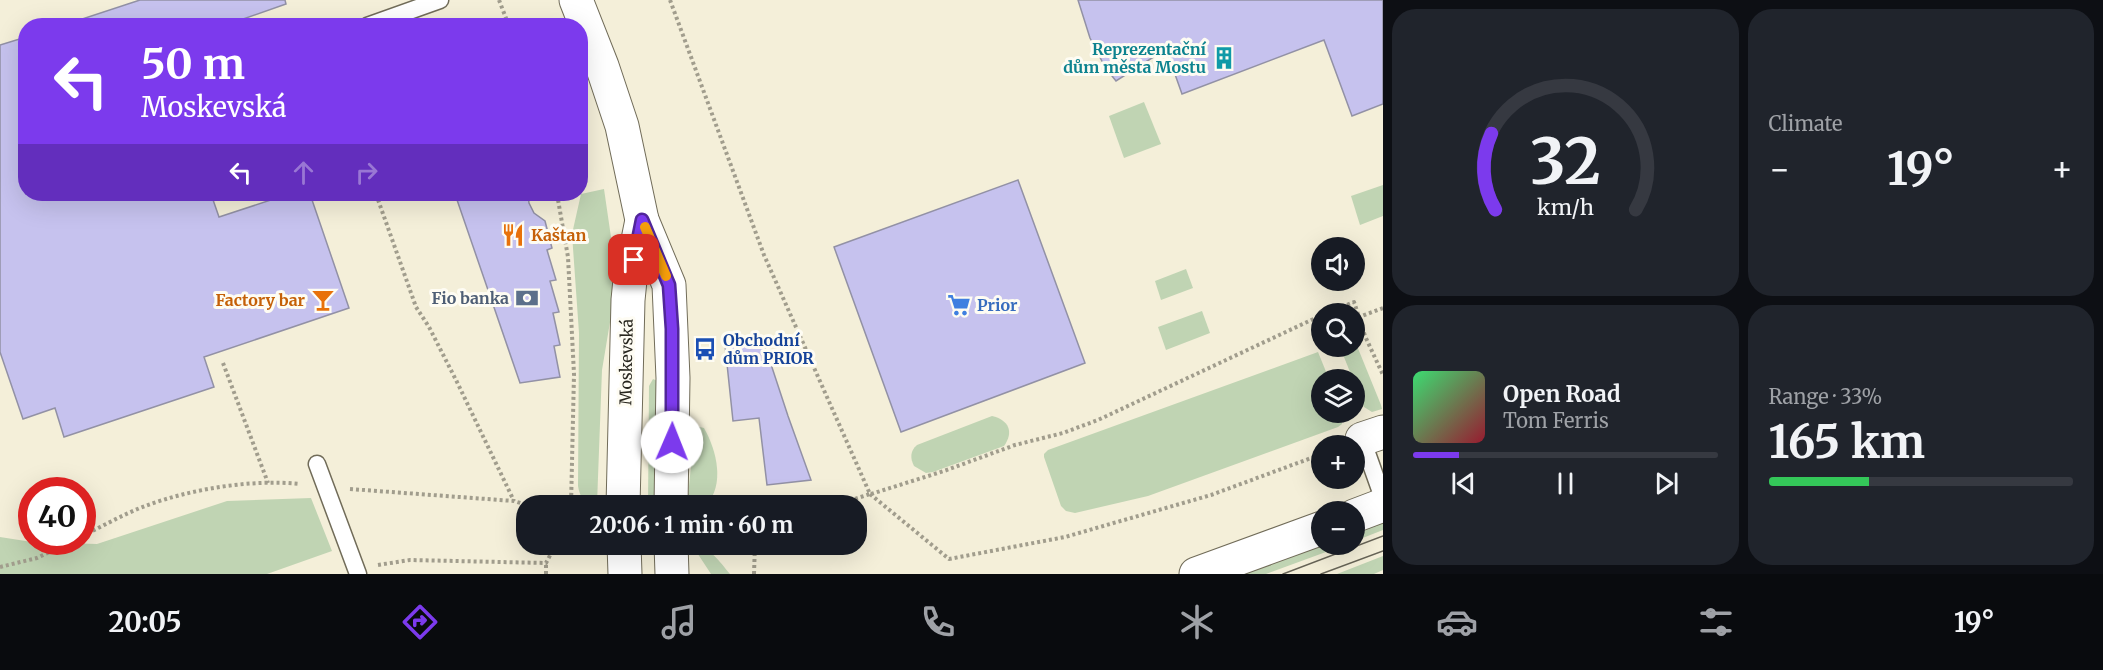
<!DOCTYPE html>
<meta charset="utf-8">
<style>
body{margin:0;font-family:Merriweather,serif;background:#20242c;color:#f1f3f6;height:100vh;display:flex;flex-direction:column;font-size:22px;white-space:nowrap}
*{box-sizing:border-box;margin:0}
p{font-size:20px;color:#9ea1a6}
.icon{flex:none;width:33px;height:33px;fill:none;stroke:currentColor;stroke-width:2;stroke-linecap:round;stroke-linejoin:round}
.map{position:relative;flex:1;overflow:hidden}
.details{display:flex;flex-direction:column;gap:9px;padding:9px;background:#0d0f14;width:720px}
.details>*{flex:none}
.guide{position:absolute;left:18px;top:18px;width:570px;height:183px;border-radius:24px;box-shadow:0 6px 24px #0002;background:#7c3aed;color:#fff;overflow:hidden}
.buttons{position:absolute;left:1311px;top:237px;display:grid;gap:12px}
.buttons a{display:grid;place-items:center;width:54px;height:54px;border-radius:50%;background:#171b24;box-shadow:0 6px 24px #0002;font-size:30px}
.speed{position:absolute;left:18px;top:477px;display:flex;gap:12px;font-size:30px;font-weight:700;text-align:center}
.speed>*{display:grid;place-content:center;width:78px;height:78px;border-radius:50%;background:#171b24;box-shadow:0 6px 24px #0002;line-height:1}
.speed .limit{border:9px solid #d22;background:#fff;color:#111}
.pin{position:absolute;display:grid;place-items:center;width:51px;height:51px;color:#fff;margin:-26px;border-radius:12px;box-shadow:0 3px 9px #0006}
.me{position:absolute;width:66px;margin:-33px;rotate:1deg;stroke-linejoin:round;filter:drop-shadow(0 0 4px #0008)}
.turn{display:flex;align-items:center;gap:21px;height:126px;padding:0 24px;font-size:27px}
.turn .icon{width:78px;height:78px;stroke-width:2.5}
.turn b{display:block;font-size:42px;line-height:51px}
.lanes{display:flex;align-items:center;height:57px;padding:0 24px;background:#0003;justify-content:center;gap:30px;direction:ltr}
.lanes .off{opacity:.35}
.big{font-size:45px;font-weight:700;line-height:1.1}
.details .widget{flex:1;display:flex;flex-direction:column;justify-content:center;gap:9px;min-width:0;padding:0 21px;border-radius:24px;background:#20242c}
.details .dial{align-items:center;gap:0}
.dial svg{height:156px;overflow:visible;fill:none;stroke:#363941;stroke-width:7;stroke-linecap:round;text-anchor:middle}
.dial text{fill:#f1f3f6;stroke:none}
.song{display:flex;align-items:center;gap:18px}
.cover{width:72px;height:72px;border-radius:9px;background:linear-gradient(135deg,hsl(140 70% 55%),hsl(350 70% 35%))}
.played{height:6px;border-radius:3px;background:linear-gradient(90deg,#7c3aed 15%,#363941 15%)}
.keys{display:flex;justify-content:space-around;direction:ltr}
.heat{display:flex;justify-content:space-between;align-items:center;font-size:33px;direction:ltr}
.charge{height:9px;border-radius:4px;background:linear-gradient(90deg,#34c759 33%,#363941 0)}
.details .tiles{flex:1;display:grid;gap:9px;grid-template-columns:repeat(2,1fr)}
.trip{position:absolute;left:516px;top:495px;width:351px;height:60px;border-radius:24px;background:#171b24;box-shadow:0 6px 24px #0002;font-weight:700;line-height:60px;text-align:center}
.menu{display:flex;height:96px;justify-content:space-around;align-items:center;background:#090b0e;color:#9ea1a6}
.menu .icon{width:42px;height:42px}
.menu .on{color:#7c3aed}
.menu b{font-size:27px;color:#f1f3f6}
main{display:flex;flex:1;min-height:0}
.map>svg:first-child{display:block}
.green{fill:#c0d4b3}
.building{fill:#c6c2ee;stroke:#9291a5;stroke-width:1.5}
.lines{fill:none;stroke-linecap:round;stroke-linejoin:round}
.service-casing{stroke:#716c59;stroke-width:19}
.minor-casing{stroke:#716c59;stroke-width:35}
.tertiary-casing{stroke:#716c59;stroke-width:35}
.path{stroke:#a19d8d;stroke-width:4;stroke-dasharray:3 3;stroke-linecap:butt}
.service{stroke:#fff;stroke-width:16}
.minor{stroke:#fff;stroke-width:33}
.tertiary{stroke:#fff;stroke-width:33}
.tram{stroke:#676457;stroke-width:1.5}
.route-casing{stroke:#51269a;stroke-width:15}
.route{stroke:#7c3aed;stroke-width:10}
.slow{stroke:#f59e0b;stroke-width:10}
.labels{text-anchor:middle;stroke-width:6;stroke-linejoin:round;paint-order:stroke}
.culture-label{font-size:16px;font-weight:bold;fill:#0d838f;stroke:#fefcf3;text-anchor:end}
.food-label{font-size:16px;font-weight:bold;fill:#c56008;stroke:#fefcf3;text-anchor:start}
.service-label{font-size:16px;font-weight:bold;fill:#4e5e75;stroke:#fefcf3;text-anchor:end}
.shop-label{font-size:16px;font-weight:bold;fill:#366cbe;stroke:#fefcf3;text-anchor:start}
.transit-label{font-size:16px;font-weight:bold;fill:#164399;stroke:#fefcf3;text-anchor:start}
.street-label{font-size:16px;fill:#27251d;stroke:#fefcf3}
</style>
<main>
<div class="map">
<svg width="1383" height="574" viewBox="0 0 1383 574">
<rect width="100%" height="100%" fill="#f4efd9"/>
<!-- green -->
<g class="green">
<polygon points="1144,102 1161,144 1124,158 1109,116"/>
<polygon points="1383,185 1383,216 1360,225 1351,196"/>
<path d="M 604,189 L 612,244 L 615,282 L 614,298 L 602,370 L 597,504 C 584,503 580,498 578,486 L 579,333 L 572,234 L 581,194 Z"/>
<polygon points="1186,269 1193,288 1161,300 1155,281"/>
<polygon points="1202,311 1210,333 1166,350 1158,327"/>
<polygon points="1355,341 1381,405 1382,409 1372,412 1364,407 1340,347 1354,346"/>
<polygon points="1318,352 1329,379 1322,380 1322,412 1341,413 1342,424 1338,427 1148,496 1075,513 1066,511 1061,506 1044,457 1044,454 1048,450"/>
<polygon points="653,379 660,382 657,505 648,506 649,386"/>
<path d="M 992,416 C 1009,420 1014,432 1004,446 L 933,472 L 926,473 L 914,466 C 910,458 910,451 917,445 Z"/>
<path d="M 695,426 L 704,428 C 717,451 725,485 706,505 L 687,506 Z"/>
<polygon points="311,498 332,551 267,574 0,574 0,537 32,542 97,544 227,501"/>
<polygon points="1383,517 1383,530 1355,541 1354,528"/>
<polygon points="1322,544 1345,545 1266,574 1231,574"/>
<path d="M 692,545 C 708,544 720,562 730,574 L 711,574 Z"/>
<polygon points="1383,556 1383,570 1374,574 1337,574"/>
</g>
<!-- building -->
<g class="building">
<polygon points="140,0 285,0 286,4 223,26 76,26 76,21"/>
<polygon points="1078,0 1383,0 1383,104 1352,116 1324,40 1182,94 1166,49 1116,81 1105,67 1090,38"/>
<polygon points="26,37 26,194 211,194 219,217 289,194 310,194 349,308 204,357 214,387 64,437 55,408 23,419 0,352 0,45"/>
<polygon points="1018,180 1085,363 901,432 834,247"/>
<polygon points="455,194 528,194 529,203 534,213 545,221 552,248 547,250 556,280 550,281 559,312 553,313 560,345 554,346 560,377 520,383"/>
<polygon points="763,340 788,416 811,480 767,485 759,418 733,421 725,345"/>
</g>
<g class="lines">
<!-- service casing -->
<g class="service-casing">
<g id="service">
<polyline points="367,26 440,0"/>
<polyline points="1362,439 1383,498"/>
<polyline points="317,464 358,574"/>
</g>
</g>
<!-- minor casing -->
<g class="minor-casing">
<polyline id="minor" points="1362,439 1383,432"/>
</g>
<!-- tertiary casing -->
<g class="tertiary-casing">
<g id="tertiary">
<polyline points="576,0 602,66 622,126 642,220 669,285 673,378 671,506"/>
<polyline points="623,506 628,300 630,280 642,220"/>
<polyline points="1354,516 1383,505"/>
<polyline points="624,544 625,574"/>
<polyline points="671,544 672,574"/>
<polyline points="1196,574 1322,528"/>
</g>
</g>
<!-- path -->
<g class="path">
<polyline points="499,0 509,26"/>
<polyline points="670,0 764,255 870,494 833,506"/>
<polyline points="376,194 416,307 429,327 457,382 514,501"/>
<polyline points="557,194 568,257 574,374 571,506"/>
<polyline points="1383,308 1359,317 1365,336 1383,375"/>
<polyline points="1325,314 1354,302 1359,317"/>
<polyline points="223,363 268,483"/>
<polyline points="350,489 514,501 530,506"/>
<polyline points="870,494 949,559 1065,537 1211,495 1322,454"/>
<polyline points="871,494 944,471 1015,445 1063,433 1098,420 1322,315"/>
<path d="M 82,536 C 103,526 124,514 145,506 C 191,489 251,479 300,484"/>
<polyline points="378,565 410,560 546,563 556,544"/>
<polyline points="0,567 37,558 70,542"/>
<polyline points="546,574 546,563"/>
<polyline points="754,574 755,544"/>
</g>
<!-- service -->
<use href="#service" class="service"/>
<!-- minor -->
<use href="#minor" class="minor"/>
<!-- tertiary -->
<use href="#tertiary" class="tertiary"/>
<!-- tram -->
<g class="tram">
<polyline points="1283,574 1383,536"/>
<polyline points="1321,574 1383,551"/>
</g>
</g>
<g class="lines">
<!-- route casing -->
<g class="route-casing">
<polyline id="route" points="634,260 642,220 669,285 672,329 672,442"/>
</g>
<!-- route -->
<use href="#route" class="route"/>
<!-- slow -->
<polyline class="slow" points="645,227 666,276"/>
</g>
<!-- icons -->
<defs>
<g id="building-bare" transform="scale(1.8)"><path d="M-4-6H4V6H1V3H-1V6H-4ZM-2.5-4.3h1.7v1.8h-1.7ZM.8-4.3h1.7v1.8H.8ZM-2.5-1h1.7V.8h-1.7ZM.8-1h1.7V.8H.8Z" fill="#0f9aa8" stroke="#fefcf3" stroke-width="2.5" paint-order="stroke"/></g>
<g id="restaurant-bare" transform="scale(1.8)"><path d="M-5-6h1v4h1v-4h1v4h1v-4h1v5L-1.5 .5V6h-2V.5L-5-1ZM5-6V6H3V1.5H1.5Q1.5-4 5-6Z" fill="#e8710a" stroke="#fefcf3" stroke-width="2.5" paint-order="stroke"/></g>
<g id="bank-bare" transform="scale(1.8)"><path d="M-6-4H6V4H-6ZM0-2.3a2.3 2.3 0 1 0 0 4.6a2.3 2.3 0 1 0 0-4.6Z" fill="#5c6f8a" stroke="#fefcf3" stroke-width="2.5" paint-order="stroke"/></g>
<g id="bar-bare" transform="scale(1.8)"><path d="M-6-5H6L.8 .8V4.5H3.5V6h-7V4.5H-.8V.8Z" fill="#e8710a" stroke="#fefcf3" stroke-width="2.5" paint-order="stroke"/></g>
<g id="supermarket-bare" transform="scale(1.8)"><path d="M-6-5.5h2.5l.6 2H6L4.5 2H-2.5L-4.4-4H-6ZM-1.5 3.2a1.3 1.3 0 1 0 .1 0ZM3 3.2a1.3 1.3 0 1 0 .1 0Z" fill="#3f7fe0" stroke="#fefcf3" stroke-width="2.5" paint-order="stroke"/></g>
<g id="bus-bare" transform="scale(1.8)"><path d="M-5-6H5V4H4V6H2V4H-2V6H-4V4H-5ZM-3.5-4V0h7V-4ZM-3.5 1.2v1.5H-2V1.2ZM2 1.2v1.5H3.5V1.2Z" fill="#1a4fb4" stroke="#fefcf3" stroke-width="2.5" paint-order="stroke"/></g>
</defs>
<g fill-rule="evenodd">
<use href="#building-bare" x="1224" y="58"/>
<use href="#restaurant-bare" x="513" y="235"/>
<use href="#bank-bare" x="527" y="298"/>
<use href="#bar-bare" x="323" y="300"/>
<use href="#supermarket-bare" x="959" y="305"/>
<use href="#bus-bare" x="705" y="349"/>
</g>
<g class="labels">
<!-- culture labels -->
<g class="culture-label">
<text x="1206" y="55">Reprezentační<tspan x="1206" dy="18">dům města Mostu</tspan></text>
</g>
<!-- food labels -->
<g class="food-label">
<text x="531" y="241">Kaštan</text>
<text x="305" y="306" text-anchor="end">Factory bar</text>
</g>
<!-- service labels -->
<g class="service-label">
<text x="509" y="304">Fio banka</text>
</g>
<!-- shop labels -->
<g class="shop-label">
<text x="977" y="311">Prior</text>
</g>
<!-- transit labels -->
<g class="transit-label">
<text x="723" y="346">Obchodní<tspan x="723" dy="18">dům PRIOR</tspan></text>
</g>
<!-- street labels -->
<g class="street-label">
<text transform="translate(626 362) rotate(-89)" y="6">Moskevská</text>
</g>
</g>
</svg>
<div class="buttons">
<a><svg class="icon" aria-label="sound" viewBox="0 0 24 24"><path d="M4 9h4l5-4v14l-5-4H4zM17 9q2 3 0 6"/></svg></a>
<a><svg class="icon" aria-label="search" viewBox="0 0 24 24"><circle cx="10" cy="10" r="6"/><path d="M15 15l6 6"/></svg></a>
<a><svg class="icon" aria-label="layers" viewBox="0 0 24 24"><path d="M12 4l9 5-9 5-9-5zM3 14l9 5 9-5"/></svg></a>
<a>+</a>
<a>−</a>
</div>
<div class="speed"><div class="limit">40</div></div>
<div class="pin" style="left:634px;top:260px;background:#d93025"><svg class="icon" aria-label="arrive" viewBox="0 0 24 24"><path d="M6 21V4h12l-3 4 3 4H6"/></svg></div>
<svg class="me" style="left:672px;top:442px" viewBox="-20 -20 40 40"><circle r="19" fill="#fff"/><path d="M0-13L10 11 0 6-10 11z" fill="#7c3aed"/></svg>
<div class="trip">20:06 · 1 min · 60 m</div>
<div class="guide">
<div class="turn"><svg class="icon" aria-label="left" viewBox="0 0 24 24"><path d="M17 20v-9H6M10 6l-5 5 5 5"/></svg><div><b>50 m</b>Moskevská</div></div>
<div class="lanes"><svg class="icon" aria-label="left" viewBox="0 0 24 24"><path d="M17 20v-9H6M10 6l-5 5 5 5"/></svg><svg class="icon off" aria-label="ahead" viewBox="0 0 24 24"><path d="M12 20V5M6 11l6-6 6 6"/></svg><svg class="icon off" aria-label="right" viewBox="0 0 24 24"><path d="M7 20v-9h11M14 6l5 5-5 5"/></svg></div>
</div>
</div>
<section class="details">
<div class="tiles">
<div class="widget dial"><svg viewBox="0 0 100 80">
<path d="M14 69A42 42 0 1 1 86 69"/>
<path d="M14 69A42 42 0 0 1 12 30" stroke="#7c3aed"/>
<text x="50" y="56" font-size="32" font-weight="700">32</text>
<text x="50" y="72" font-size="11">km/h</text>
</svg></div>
<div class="widget"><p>Climate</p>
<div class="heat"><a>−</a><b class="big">19°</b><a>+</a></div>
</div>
<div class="widget">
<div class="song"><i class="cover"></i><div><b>Open Road</b><p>Tom Ferris</p></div></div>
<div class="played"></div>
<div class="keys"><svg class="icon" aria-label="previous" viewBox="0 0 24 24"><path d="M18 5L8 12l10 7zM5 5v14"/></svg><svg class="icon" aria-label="pause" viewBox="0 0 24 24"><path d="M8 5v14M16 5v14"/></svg><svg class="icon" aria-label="next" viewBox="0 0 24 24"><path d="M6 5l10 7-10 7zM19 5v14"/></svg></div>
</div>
<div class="widget"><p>Range · 33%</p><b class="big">165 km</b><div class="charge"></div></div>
</div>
</section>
</main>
<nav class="menu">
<b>20:05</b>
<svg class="icon on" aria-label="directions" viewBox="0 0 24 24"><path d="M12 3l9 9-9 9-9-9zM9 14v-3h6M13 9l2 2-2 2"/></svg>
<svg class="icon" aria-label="music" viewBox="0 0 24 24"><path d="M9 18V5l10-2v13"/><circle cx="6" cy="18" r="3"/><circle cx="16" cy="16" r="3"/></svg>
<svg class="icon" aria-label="phone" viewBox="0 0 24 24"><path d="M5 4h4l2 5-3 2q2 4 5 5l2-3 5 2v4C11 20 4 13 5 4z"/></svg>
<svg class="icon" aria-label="climate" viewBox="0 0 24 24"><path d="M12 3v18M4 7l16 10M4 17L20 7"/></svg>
<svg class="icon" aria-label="car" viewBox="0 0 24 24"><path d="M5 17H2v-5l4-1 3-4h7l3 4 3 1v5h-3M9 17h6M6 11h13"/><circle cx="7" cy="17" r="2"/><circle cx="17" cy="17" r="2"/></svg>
<svg class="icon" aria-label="filters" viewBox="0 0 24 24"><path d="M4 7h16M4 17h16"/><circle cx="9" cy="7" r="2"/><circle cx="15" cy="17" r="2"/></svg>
<b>19°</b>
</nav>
